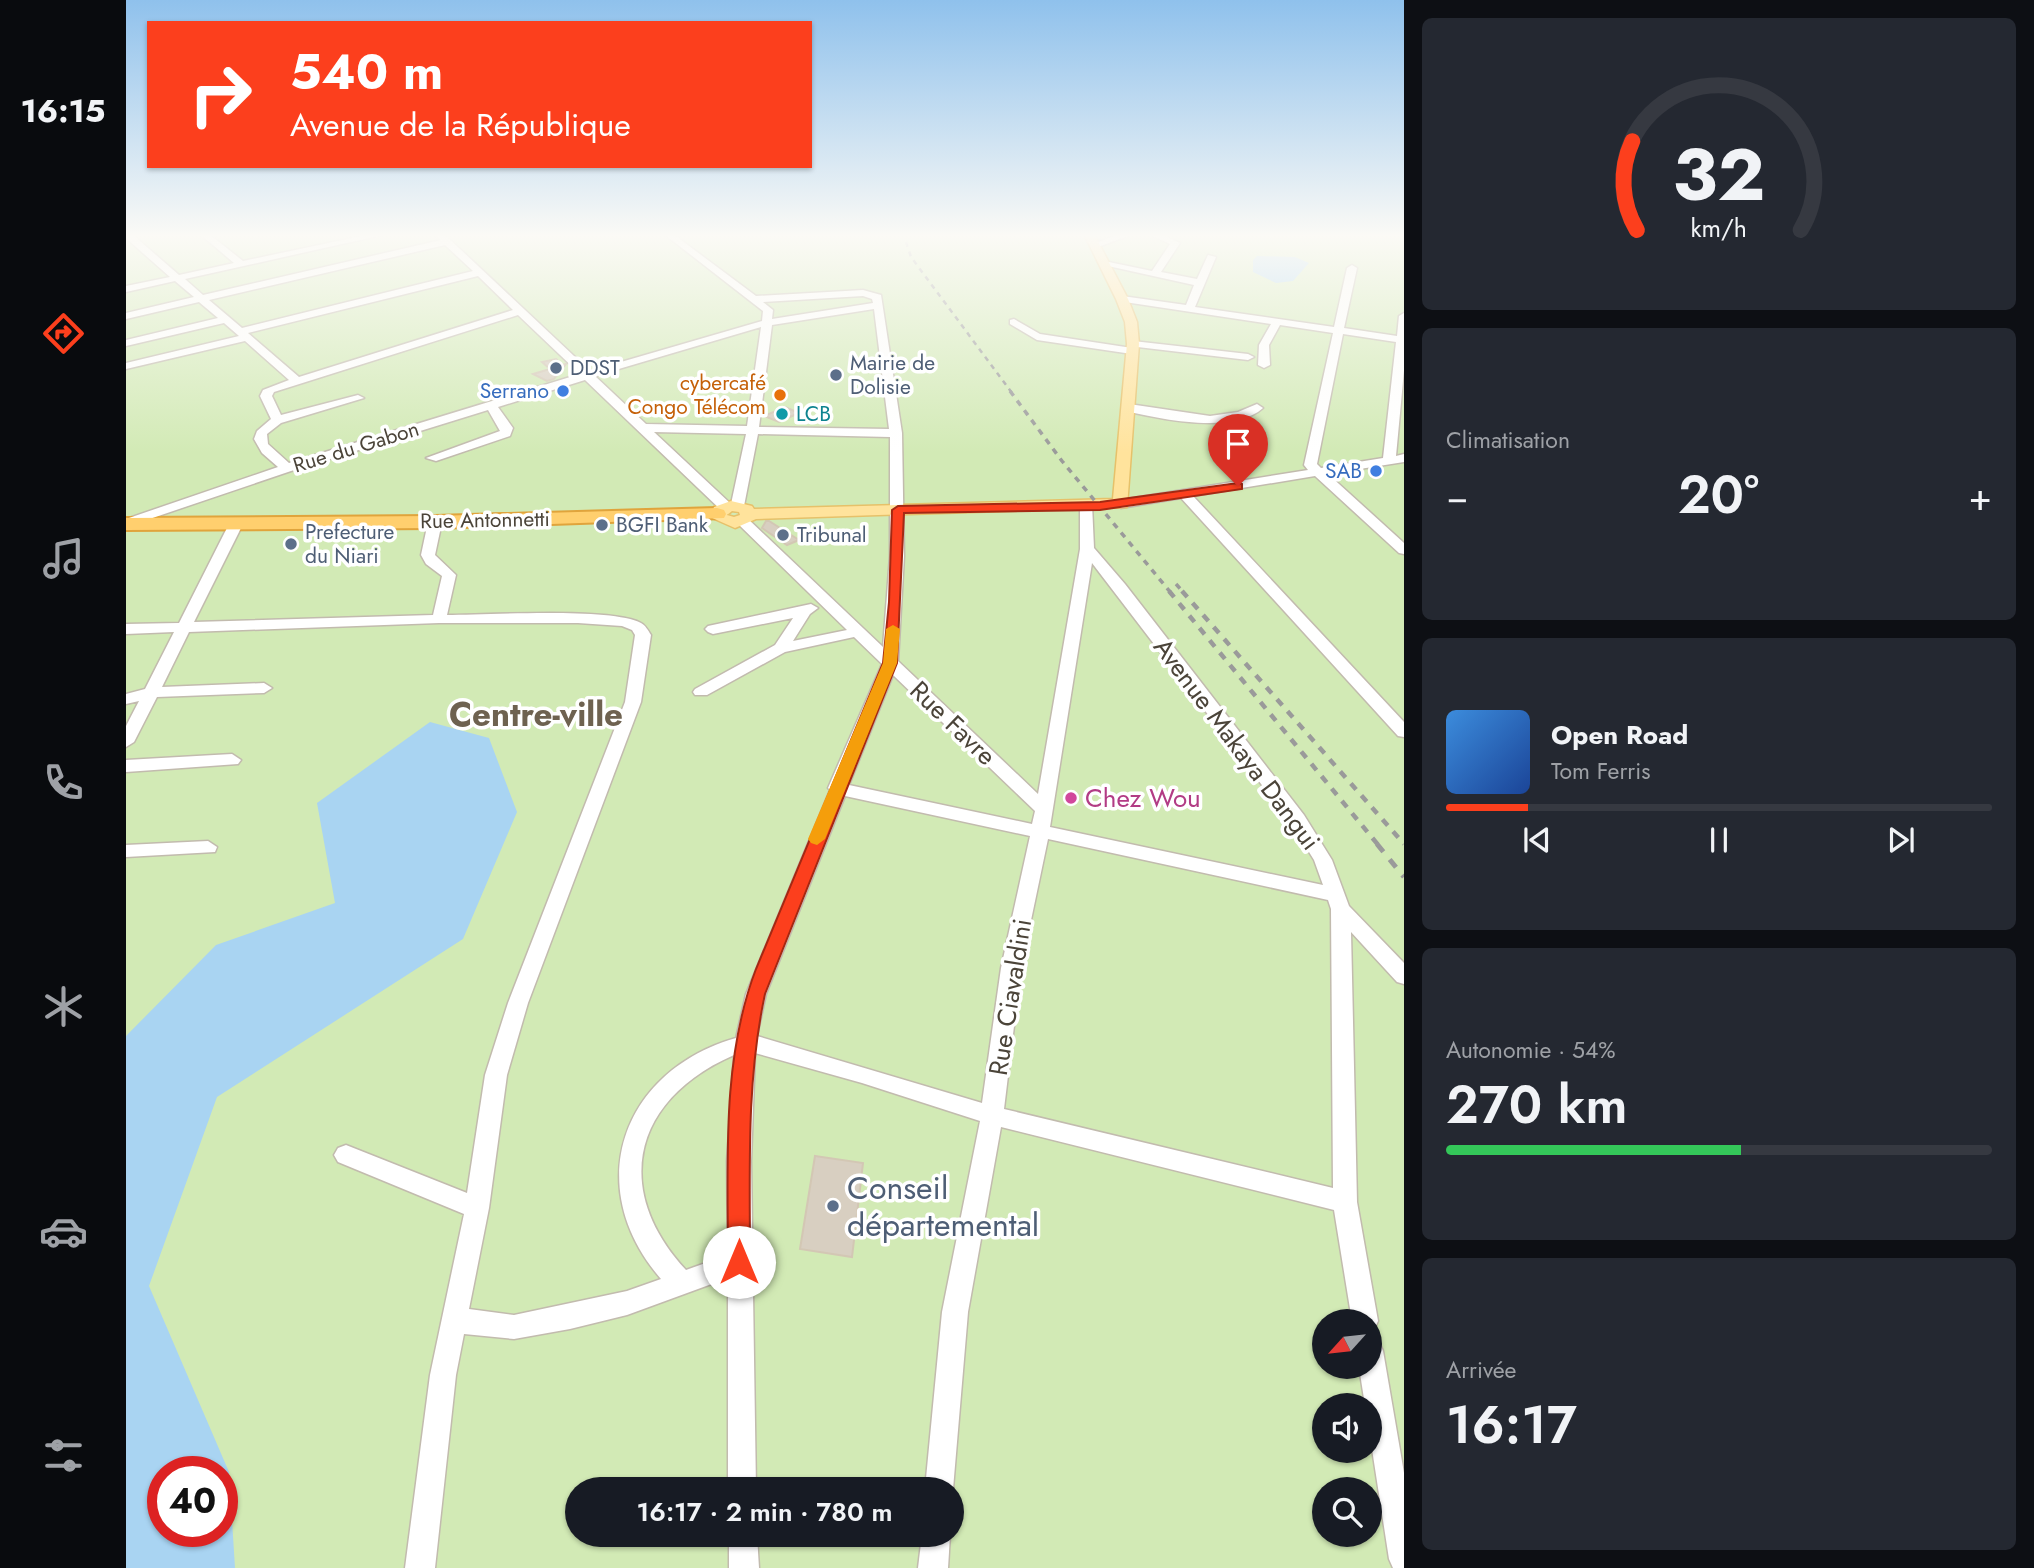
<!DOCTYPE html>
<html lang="fr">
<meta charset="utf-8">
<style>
body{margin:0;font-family:Jost,sans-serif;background:#242831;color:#f1f3f6;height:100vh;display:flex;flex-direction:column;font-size:26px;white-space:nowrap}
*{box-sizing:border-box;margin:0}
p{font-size:23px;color:#9ea1a6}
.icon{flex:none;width:38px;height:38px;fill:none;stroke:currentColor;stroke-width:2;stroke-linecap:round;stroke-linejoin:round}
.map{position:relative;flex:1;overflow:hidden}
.details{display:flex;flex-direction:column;gap:18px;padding:18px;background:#0d0f14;width:630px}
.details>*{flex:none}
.banner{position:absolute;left:21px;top:21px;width:665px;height:147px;border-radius:0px;box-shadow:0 2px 5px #0004;background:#fc3f1d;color:#fff;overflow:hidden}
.needle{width:46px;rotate:243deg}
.tools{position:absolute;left:1186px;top:1309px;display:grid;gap:14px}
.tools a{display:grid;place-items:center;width:70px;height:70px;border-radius:50%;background:#171b24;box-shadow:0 2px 5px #0004;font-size:35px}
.speed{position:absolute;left:21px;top:1456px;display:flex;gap:14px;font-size:35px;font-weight:700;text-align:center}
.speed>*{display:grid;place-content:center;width:91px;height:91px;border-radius:50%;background:#171b24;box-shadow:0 2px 5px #0004;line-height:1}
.speed .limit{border:10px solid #d22;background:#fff;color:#111}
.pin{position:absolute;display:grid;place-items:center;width:60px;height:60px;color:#fff;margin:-72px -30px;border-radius:50% 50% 50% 0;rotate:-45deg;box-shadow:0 0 7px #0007}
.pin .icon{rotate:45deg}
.me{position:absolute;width:77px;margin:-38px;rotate:0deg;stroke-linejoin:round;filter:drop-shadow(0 0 5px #0008)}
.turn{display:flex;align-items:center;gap:24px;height:147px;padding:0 28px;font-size:32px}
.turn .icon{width:91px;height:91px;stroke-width:2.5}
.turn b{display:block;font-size:49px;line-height:60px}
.big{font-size:52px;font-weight:600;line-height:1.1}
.details .tile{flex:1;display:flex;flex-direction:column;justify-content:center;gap:10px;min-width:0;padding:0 24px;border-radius:10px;background:#242831}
.details .dial{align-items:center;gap:0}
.dial svg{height:182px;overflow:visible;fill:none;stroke:#363941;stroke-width:7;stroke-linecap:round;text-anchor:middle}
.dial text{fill:#f1f3f6;stroke:none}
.song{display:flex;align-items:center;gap:21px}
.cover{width:84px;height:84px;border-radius:10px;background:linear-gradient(135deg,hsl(210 70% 55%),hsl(220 70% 35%))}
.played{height:7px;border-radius:4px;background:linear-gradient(90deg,#fc3f1d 15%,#363941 15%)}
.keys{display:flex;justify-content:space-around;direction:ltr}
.heat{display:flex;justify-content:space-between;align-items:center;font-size:38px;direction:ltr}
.charge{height:10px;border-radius:5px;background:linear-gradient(90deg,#34c759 54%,#363941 0)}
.trip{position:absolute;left:439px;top:1477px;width:399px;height:70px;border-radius:35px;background:#171b24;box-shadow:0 2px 5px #0004;font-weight:600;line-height:70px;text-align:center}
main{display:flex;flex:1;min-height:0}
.tab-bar{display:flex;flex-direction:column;width:126px;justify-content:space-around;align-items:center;background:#090b0e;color:#9ea1a6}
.tab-bar .icon{width:49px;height:49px}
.tab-bar .current{color:#fc3f1d}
.tab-bar b{font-size:32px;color:#f1f3f6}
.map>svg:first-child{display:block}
.green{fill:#d2eab5;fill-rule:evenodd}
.water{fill:#a9d4f2;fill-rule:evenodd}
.building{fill:#d8cfc1;stroke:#d3c7b4;stroke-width:2}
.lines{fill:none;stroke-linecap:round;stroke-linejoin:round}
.minor-casing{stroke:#c2bbae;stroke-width:3}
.major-casing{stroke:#e6c16a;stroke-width:3}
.highway-casing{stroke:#e0a43c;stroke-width:4}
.minor{fill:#fff;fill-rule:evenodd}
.major{fill:#ffe39c;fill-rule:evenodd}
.highway{fill:#ffcf6e;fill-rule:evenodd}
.rail-far3{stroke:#9a9a9a;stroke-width:2.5;stroke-dasharray:5 5;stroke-linecap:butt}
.rail-far2{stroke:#9a9a9a;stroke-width:3.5;stroke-dasharray:6 6;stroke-linecap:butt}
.rail-far1{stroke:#9a9a9a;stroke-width:4.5;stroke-dasharray:8 8;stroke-linecap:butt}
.rail{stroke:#9a9a9a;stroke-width:5;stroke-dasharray:10 10;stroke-linecap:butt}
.route{fill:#fc3f1d;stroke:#a42913;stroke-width:2}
.slow{fill:#f59e0b}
.service-dot{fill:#5c6f8a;stroke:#fff;stroke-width:2.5}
.shop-dot{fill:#3f7fe0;stroke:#fff;stroke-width:2.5}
.food-dot{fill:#e8710a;stroke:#fff;stroke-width:2.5}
.culture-dot{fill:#0f9aa8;stroke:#fff;stroke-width:2.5}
.hotel-dot{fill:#d1479c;stroke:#fff;stroke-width:2.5}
.labels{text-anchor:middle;stroke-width:7;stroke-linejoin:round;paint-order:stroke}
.far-service-label{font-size:21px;fill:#4e5e75;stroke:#fff;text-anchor:start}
.far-food-label{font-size:21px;fill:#c56008;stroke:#fff;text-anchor:end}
.far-shop-label{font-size:21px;fill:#366cbe;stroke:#fff;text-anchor:end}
.far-culture-label{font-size:21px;fill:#0d838f;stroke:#fff;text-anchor:start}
.far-street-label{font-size:21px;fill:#4b4439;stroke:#fff}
.street-label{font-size:26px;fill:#4b4439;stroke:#fff}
.hotel-label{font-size:26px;fill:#b23c85;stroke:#fff;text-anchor:start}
.near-service-label{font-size:32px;fill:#4e5e75;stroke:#fff;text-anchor:start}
.district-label{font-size:33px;font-weight:bold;fill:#6e6250;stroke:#fff}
</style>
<main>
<nav class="tab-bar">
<b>16:15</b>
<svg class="icon current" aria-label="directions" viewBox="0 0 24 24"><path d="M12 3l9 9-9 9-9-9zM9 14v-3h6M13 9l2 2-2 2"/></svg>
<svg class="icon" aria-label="music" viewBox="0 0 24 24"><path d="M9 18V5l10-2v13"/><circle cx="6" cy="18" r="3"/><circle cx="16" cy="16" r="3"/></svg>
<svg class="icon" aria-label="phone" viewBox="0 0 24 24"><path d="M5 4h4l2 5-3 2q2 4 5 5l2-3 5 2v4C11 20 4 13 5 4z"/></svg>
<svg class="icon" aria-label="climate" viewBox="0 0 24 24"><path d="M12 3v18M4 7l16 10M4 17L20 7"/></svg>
<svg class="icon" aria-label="car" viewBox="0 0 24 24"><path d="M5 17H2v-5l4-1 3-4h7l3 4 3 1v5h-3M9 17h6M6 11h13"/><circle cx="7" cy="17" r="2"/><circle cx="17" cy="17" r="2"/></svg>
<svg class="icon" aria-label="filters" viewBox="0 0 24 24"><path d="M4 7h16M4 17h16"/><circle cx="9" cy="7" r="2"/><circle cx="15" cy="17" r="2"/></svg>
</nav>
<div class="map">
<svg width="1278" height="1568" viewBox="0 0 1278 1568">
<rect width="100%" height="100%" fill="#f6f3ec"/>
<!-- green -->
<path class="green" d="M 0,234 L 1278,234 L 1278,1568 L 0,1568 ZM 1199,1321 L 1244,1321 L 1244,1367 L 1199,1367 ZM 1199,1405 L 1244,1405 L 1244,1451 L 1199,1451 ZM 37,1472 L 96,1472 L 96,1531 L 37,1531 ZM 452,1489 L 826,1489 L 826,1535 L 452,1535 ZM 1199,1489 L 1244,1489 L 1244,1535 L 1199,1535 Z"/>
<!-- water -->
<g class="water">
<polygon points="1131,256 1169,257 1183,263 1167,281 1150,283 1127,272 1127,260"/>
<path d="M 304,722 L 363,738 L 391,812 L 337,939 L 91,1097 L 23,1286 L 103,1472 L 109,1568 L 0,1568 L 0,1036 L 90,945 L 209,903 L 191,803 ZM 37,1472 L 96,1472 L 96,1531 L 37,1531 Z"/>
</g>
<!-- building -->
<g class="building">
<polygon points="430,359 436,365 440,364 428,379 421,381 407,374 424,369 416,362"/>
<polygon points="659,407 673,413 653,422 638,416"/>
<polygon points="640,521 643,521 673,540 661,545 636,528"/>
<polygon points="689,1156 737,1163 726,1257 674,1249"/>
</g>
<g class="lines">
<!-- minor casing -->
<g class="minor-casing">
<g id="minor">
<path d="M 74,234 L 83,234 L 117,261 L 245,234 L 261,234 L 59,279 L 77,295 L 315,240 L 308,234 L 318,234 L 464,371 L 636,321 L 637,311 L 538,234 L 547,234 L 630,296 L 737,290 L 755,295 L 776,433 L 778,556 L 772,661 L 912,794 L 954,549 L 954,507 L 956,504 L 966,504 L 968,548 L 999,584 L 1178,815 L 1206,860 L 1223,906 L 1278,963 L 1278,984 L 1271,982 L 1225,932 L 1231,1202 L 1252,1321 L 1248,1330 L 1244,1331 L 1244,1321 L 1226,1321 L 1208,1210 L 875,1127 L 842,1312 L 827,1489 L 826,1492 L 826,1489 L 799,1489 L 816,1312 L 854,1121 L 736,1083 L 629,1053 L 625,1161 L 630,1489 L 602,1489 L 602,1278 L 501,1315 L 444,1329 L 388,1339 L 338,1334 L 330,1375 L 309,1568 L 279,1568 L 304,1375 L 338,1214 L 212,1162 L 208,1155 L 212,1148 L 220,1145 L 341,1193 L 359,1075 L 382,1003 L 499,702 L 509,635 L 506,630 L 496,626 L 452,623 L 313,623 L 63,632 L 36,687 L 138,683 L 146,688 L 138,693 L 31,697 L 8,742 L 0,747 L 0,726 L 13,701 L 0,704 L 0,694 L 19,689 L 48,632 L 0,634 L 0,624 L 53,623 L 103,524 L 110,520 L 117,524 L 68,622 L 307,615 L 316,576 L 300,564 L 295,555 L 302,522 L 309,518 L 316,522 L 309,555 L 330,575 L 321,615 C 361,615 485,607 515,623 C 519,625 522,630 525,635 L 515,702 L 402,1003 L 381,1075 L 363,1208 L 343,1309 L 388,1315 L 501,1291 L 535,1279 C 455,1187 495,1071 610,1038 L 620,994 L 704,790 L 702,788 L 756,664 L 728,637 L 659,652 L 581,695 L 569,695 L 567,692 L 569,689 L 649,645 L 667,618 L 587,634 L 582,632 L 579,629 L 582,626 L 685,604 L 692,608 L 684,614 L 667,641 L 721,630 L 609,521 L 616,517 L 621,518 L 757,647 L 764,556 L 764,437 L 632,434 L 618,506 L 611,510 L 595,510 L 459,380 L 372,407 L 387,428 L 384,436 L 310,461 L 300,458 L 374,431 L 362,410 L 165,471 L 0,527 L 0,519 L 152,467 L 136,453 L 128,439 L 131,431 L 145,419 L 134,396 L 137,390 L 163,380 L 119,341 L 0,369 L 0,363 L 113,336 L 98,323 L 0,346 L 0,340 L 92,318 L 73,302 L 0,319 L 0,313 L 68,297 L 49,281 L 0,292 L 0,286 L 44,277 L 1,239 L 1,235 L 7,235 L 53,275 L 108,263 ZM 319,245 L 347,271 L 116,328 L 83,300 ZM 352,276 L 387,310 L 173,377 L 122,333 ZM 737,296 L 746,299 L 747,303 L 646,319 L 647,310 L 637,302 ZM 748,309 L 763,429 L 633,427 L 646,325 ZM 392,315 L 454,374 L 163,463 L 142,444 L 141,434 L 155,423 L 238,398 L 232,395 L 155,415 L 146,396 L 148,392 ZM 635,327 L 621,426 L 520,424 L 469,376 ZM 528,432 L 620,434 L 605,504 ZM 966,563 L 1165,823 L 1188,860 L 1197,885 L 924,827 ZM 767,675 L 909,811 L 906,824 L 723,785 ZM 719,796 L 904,836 L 875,968 L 856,1103 L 631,1036 L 640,994 ZM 922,839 L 1202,900 L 1205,909 L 1207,1188 L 878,1109 L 895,968 ZM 608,1055 L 601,1161 L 602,1255 L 560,1270 C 485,1189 507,1099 608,1055 Z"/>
<polygon points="994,234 1007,234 972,247 964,245"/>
<path d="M 1023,234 L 1035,234 L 1054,243 L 1035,272 L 1071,279 L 1082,255 L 1090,257 L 1069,307 L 1208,327 L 1221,268 L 1226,265 L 1231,268 L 1218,328 L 1271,336 L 1273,316 L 1278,313 L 1278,370 L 1270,456 L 1278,454 L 1278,462 L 1202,474 L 1278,543 L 1278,554 L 1273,553 L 1189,476 L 1067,496 L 1278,722 L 1278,737 L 1272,736 L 1055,498 L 995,508 L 988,504 L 995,500 L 1182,470 L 1178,465 L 1207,333 L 1154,325 L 1143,345 L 1144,365 L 1138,368 L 1132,365 L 1133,345 L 1145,324 L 992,301 L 992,297 L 996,296 L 1060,305 L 1068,285 L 973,264 L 978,261 L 1026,271 L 1044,244 ZM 1217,334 L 1270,342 L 1257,458 L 1195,468 L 1191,464 Z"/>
<polygon points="888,319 914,334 1006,348 1011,351 1006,354 911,340 884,324 884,320"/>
<polygon points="1007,341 1122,354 1128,357 1122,360 1003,346 1002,344"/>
<path d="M 1003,404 L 1084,416 L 1112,412 L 1131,404 L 1137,408 C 1107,435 1035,419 999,411 L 999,405 Z"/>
<polygon points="106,754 115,760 112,764 0,772 0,760"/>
<polygon points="82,841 91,847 89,852 0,857 0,845"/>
<polygon points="1244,1338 1253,1342 1257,1351 1278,1473 1278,1568 1267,1568 1263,1559 1244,1436 1244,1405 1239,1405 1233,1367 1244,1367"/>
<polygon points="603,1535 631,1535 633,1568 603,1568"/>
<polygon points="796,1535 824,1535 822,1568 792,1568"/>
</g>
</g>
<!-- major casing -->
<g class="major-casing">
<path id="major" d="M 958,234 L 968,234 L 1002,299 L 1011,322 L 1013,344 L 1001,507 L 630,519 L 609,528 L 584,517 L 588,507 L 605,501 L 626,506 L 628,509 L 987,499 L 1001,344 L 999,322 L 990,299 ZM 606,511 L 613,512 L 614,515 L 608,517 L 601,515 Z"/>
</g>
<!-- highway casing -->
<g class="highway-casing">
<polygon id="highway" points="591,508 598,510 600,514 598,518 309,528 0,530 0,518 309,516"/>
</g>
<!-- minor -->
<use href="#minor" class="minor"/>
<!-- major -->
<use href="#major" class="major"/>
<!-- highway -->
<use href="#highway" class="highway"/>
<!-- rail-far3 -->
<polyline class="rail-far3" points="780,242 785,257 886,393"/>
<!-- rail-far2 -->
<g class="rail-far2">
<polyline points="884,391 936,461 1045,593"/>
<polyline points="1050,584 1058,593"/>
</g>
<!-- rail-far1 -->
<g class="rail-far1">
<polyline points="1043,591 1253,846"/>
<polyline points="1056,591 1278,844"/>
</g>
<!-- rail -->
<polyline class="rail" points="1251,844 1278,877"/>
</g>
<!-- sky -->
<linearGradient id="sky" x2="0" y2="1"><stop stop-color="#8fc1ec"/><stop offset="0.52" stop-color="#fbfaf6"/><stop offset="1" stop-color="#fbfaf6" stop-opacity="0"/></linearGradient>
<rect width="1278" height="453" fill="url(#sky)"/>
<!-- route -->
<path class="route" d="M 1112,483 L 1116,484 L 1116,489 L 974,510 L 778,513 L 771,663 L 639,994 C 620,1082 624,1172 624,1262 L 621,1269 L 613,1272 L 605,1269 L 602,1262 C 602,1165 595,1060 630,969 L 757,663 L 763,602 L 766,510 L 772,506 L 974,502 Z"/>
<!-- slow -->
<polygon class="slow" points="767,625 774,629 771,663 699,839 691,845 685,843 682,839 757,663 760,629"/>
<!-- markers -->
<g class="service-dot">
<circle cx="430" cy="368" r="7"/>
<circle cx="710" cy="375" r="7"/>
<circle cx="476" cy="525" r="7"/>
<circle cx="657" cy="535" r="7"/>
<circle cx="165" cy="544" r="7"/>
<circle cx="707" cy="1206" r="7"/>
</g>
<g class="shop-dot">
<circle cx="437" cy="391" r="7"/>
<circle cx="1250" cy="471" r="7"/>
</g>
<circle class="food-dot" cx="654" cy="395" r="7"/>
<circle class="culture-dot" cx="656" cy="414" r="7"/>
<circle class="hotel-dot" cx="945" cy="798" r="7"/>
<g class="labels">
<!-- far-service labels -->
<g class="far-service-label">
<text x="724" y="370">Mairie de<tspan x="724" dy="24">Dolisie</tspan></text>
<text x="444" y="375">DDST</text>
<text x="490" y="532">BGFI Bank</text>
<text x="179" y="539">Prefecture<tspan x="179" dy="24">du Niari</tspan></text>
<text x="671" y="542">Tribunal</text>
</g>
<!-- far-food labels -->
<g class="far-food-label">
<text x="640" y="390">cybercafé<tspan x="640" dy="24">Congo Télécom</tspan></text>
</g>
<!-- far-shop labels -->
<g class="far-shop-label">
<text x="423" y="398">Serrano</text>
<text x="1236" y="478">SAB</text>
</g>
<!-- far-culture labels -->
<g class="far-culture-label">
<text x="670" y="421">LCB</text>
</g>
<!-- far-street labels -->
<g class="far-street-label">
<text transform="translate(230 447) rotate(-17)" y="7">Rue du Gabon</text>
<text transform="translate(359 520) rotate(-1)" y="7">Rue Antonnetti</text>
</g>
<!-- street labels -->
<g class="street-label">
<text transform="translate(827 723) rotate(44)" y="9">Rue Favre</text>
<text transform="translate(1111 744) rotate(53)" y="9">Avenue Makaya Dangui</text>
<text transform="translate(884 997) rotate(-81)" y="9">Rue Ciavaldini</text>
</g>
<!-- hotel labels -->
<g class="hotel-label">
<text x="959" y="807">Chez Wou</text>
</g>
<!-- near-service labels -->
<g class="near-service-label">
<text x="721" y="1199">Conseil<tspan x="721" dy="37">départemental</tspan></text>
</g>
<!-- district labels -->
<g class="district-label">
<text x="410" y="726">Centre-ville</text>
</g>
</g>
</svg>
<div class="tools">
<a><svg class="needle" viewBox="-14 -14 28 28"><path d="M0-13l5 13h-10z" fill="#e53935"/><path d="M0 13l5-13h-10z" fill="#9ea1a6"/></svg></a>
<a><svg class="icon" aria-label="sound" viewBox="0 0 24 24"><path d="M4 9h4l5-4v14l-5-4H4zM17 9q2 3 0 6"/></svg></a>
<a><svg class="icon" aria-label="search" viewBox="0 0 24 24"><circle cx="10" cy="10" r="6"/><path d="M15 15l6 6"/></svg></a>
</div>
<div class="speed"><div class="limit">40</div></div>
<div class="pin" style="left:1112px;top:486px;background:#d93025"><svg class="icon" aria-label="arrive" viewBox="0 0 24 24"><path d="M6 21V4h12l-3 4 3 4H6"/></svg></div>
<svg class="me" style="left:613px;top:1262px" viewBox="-20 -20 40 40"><circle r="19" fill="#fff"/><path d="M0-13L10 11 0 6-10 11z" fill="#fc3f1d"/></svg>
<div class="trip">16:17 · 2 min · 780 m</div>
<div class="banner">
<div class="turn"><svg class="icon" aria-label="right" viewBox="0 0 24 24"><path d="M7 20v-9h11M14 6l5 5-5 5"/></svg><div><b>540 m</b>Avenue de la République</div></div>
</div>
</div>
<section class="details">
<div class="tile dial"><svg viewBox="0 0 100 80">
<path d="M14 69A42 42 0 1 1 86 69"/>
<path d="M14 69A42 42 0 0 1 12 30" stroke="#fc3f1d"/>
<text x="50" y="56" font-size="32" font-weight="700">32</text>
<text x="50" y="72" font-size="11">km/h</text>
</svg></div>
<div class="tile"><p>Climatisation</p>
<div class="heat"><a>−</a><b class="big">20°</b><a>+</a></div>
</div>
<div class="tile">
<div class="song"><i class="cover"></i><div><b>Open Road</b><p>Tom Ferris</p></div></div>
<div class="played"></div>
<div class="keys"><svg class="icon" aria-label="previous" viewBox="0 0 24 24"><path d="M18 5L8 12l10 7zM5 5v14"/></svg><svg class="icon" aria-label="pause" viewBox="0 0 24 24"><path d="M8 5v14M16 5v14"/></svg><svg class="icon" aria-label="next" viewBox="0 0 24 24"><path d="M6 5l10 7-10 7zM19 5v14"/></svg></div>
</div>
<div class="tile"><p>Autonomie · 54%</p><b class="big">270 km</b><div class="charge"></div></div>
<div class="tile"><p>Arrivée</p><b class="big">16:17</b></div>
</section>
</main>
